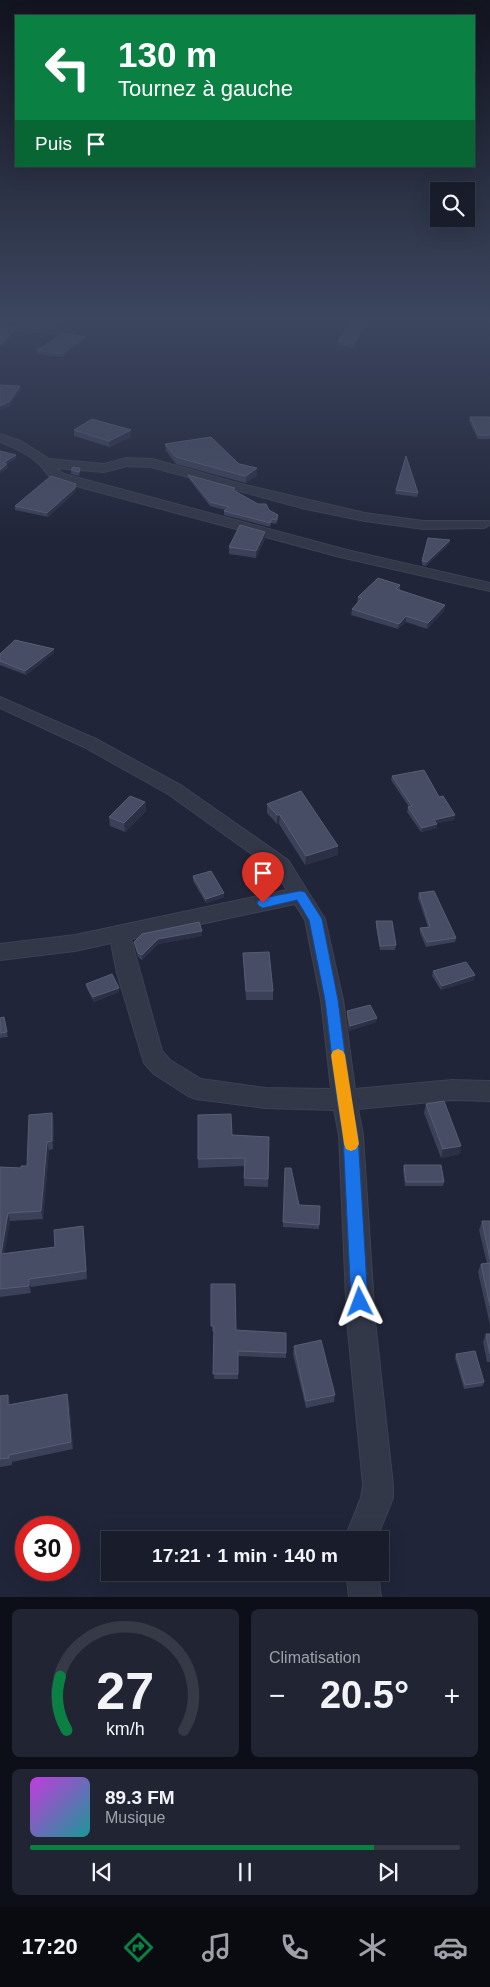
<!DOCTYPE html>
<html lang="fr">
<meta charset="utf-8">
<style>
body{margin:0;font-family:Helvetica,sans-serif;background:#212533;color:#f1f3f6;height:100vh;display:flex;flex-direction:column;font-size:19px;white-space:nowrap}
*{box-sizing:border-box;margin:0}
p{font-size:16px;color:#9fa1a9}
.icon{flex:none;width:28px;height:28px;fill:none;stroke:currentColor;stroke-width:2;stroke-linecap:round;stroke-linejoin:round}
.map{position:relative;height:1597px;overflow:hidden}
.details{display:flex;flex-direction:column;gap:12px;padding:12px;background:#0d0f18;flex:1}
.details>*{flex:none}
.top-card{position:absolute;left:15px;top:15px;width:460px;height:152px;border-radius:0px;box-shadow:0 5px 20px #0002,0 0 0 1px #363a47;background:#0b8043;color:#fff;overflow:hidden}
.fabs{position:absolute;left:430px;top:182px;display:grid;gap:10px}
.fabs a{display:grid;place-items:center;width:45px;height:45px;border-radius:0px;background:#181c2b;box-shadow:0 5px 20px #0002,0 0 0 1px #363a47;font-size:25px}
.speed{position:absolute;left:15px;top:1516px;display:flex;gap:10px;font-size:25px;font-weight:700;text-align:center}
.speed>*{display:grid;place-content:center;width:65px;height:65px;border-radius:50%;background:#181c2b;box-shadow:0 5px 20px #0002,0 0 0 1px #363a47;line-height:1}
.speed .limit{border:8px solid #d22;background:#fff;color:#111}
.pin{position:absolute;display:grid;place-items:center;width:42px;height:42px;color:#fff;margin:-51px -21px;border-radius:50% 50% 50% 0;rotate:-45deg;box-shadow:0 0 5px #0007}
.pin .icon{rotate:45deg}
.me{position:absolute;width:55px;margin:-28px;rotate:357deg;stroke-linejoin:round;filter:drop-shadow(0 0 4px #0008)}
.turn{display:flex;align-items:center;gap:18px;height:105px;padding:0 20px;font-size:22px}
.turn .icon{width:65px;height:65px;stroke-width:2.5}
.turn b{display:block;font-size:35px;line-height:42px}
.then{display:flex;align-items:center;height:48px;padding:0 20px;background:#0003;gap:10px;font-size:19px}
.big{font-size:38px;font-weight:800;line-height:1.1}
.details .widget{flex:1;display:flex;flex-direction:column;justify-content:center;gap:8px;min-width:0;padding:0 18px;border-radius:8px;background:#212533}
.details .dial{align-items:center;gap:0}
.dial svg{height:130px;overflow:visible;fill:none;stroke:#363a47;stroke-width:7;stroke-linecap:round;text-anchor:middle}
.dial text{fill:#f1f3f6;stroke:none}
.song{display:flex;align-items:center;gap:15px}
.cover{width:60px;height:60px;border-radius:8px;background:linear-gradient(135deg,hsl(290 70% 55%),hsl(180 70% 35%))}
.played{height:5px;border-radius:2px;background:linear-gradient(90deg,#0b8043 80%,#363a47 80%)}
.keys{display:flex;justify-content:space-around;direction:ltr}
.heat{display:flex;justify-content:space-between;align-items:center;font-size:28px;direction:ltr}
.details .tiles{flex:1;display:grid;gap:12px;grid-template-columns:1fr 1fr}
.widget:last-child{grid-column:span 2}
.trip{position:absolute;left:101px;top:1531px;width:288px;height:50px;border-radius:0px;background:#181c2b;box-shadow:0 5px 20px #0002,0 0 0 1px #363a47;font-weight:800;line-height:50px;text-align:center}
.dock{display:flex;height:80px;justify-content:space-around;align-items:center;background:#0a0b11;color:#9fa1a9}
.dock .icon{width:35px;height:35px}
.dock .active{color:#0b8043}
.dock b{font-size:22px;color:#f1f3f6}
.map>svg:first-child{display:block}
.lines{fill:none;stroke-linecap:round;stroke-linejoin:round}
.minor-casing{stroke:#3d4153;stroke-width:2}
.minor{fill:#333849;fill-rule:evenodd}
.wall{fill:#3b4158}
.shaded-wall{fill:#2b3047}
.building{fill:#474d64;stroke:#575d73}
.route{fill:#1a73e8;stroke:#114b97}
.slow{fill:#f59e0b}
</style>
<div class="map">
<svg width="490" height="1597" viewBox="0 0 490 1597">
<rect width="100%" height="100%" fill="#202539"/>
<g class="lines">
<!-- minor casing -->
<g class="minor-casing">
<g id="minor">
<polygon points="0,323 70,329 75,332 70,335 0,329"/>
<path d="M 0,434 L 21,441 L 49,459 L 104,464 L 127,458 L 152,459 L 241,484 L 365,513 L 423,521 L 489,521 L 490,525 L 484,528 L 423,529 L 365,521 L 306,509 L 151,467 L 127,466 L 104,472 L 55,468 L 64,474 L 347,550 L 490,583 L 490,591 L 340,557 L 54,480 C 47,476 46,471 41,466 C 31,455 13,447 0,442 Z"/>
<path d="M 0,697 L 96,739 L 182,786 L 288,860 L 325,919 L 343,1000 L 355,1089 L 452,1080 L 490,1081 L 490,1101 L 452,1100 L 358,1109 L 363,1135 L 375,1321 L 393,1485 L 393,1498 L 376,1540 L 344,1540 L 361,1498 L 363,1485 L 347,1321 L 339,1135 L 334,1110 L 265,1108 L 196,1099 L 188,1096 L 154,1074 L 144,1063 L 117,973 L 111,943 L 75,951 L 0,960 L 0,944 L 75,935 L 287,890 L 274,870 L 168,794 L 84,747 L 0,708 ZM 295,904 L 305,920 L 321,1000 L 331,1089 L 265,1088 L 201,1079 L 170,1060 L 162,1051 L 131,939 Z"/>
<polygon points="346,1572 378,1572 381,1597 349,1597"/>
</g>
</g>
<!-- minor -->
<use href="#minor" class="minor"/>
</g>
<!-- wall -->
<g class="wall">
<polygon points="6,318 17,318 17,323 6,322"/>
<polygon points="370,318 353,348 337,345 338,341"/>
<polygon points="85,340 62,357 37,354 37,350"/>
<polygon points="470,417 490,417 490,439 478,439 469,421"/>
<polygon points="74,430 131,437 110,447 74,436"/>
<polygon points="165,444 257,468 257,475 246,483 176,464 166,451"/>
<polygon points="80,468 80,472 79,476 71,474 71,470"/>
<polygon points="188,475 235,488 235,491 278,515 278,519 276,524 271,523 270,527 224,515 224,511 225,510 210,506 189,479"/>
<polygon points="76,488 75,492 48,517 15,510 15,506"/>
<polygon points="396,490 418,493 417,497 395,494"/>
<polygon points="265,539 256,558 229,554 229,547"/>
<polygon points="450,540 449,544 426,566 422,565 422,561"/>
<polygon points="400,585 400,590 445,605 444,611 427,629 406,622 398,629 351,615 352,609 357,603 358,597"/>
<polygon points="54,649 54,653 26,675 0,665 0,654"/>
<polygon points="392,776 439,797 455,815 454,820 437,823 437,828 421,832 407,812 408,807 409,807 391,780"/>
<polygon points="145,802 146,811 125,832 110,826 109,817"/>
<polygon points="267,804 338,855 305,865 279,824 277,824 267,813"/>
<polygon points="193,876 224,897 206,903 193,881"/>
<polygon points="419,893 456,938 455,942 426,947 420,933 420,928 428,927 418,898"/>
<polygon points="376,921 396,945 395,950 380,950 376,926"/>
<polygon points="202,936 158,944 142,960 138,957 135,946 134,942"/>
<polygon points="243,953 273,991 273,1000 246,1000"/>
<polygon points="433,971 474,980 441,990 432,976"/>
<polygon points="86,984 119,992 94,1002 87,989"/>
<polygon points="347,1011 377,1018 376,1022 349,1031 347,1016"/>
<polygon points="4,1017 8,1037 0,1038 0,1018"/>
<polygon points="426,1104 460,1154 441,1158 424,1113"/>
<polygon points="54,1121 53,1149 49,1150 43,1219 10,1221 4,1254 55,1247 84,1234 87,1279 31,1287 31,1293 0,1297 0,1167 21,1168 27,1166"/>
<polygon points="232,1135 269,1137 268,1187 244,1186 244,1166 198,1168 198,1159"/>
<polygon points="404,1165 444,1182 443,1186 405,1186 403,1170"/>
<polygon points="285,1168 299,1205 320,1206 319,1229 283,1227"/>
<polygon points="482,1221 490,1221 490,1325 478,1272 481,1264 487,1264 479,1230"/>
<polygon points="211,1284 236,1330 286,1333 286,1358 238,1356 238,1379 214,1379 214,1331 212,1331"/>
<polygon points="486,1334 490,1334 490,1362 487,1362 483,1342"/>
<polygon points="294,1346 335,1395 334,1402 306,1408 293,1354"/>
<polygon points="456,1354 484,1382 483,1386 464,1389 455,1358"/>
<polygon points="8,1395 10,1404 69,1401 73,1449 12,1462 12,1465 0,1467 0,1396"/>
</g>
<!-- shaded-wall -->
<g class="shaded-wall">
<polygon points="368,318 370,318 353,348 353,344"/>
<polygon points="16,328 17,332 1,349 0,345"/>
<polygon points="85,337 85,340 62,357 62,354"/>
<polygon points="20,386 21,390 10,406 0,411 0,406"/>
<polygon points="131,430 131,437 110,447 109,441"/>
<polygon points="16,455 16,459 7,464 8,468 0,474 0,470 3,463"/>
<polygon points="257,468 257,475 246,483 246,476"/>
<polygon points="76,484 76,488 75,492 48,517 47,513"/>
<polygon points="265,532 265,539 256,558 256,551"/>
<polygon points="450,540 449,544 426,566 427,562"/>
<polygon points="445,605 444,611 427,629 428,623"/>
<polygon points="406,616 406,622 398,629 399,624"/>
<polygon points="54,649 54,653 26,675 25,671"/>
<polygon points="145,802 146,811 125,832 124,823"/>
<polygon points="277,815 280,815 279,824 277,824"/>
<polygon points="455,815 454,820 434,824 434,820"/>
<polygon points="437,824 437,828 421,832 422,828"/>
<polygon points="338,846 338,855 305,865 306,856"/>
<polygon points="224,893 224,897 206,903 206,899"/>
<polygon points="202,931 202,936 158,944 142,960 142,955 158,939"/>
<polygon points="475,975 474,980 441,990 442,986"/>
<polygon points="119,988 119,992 94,1002 93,997"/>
<polygon points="377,1018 376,1022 349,1031 350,1026"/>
<polygon points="52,1113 54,1121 53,1149 52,1141"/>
<polygon points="47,1142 49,1150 43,1219 41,1211"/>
<polygon points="461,1146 460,1154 441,1158 443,1149"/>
<polygon points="8,1213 10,1221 3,1262 1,1254"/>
<polygon points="83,1226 84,1234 87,1279 86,1271"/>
<polygon points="29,1279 31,1287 31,1293 29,1286"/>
<polygon points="67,1394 69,1401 73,1449 71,1442"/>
<polygon points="8,1395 10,1403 10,1412 8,1405"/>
</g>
<!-- building -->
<g class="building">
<polygon points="6,318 16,318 16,319"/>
<polygon points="352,318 368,318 353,344 338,341"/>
<polygon points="0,326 16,328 0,345"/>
<polygon points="64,333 85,337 62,354 37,350"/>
<polygon points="0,385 20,386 9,402 0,406"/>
<polygon points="470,417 490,417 490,435 478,435"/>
<polygon points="92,419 131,430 109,441 74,430"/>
<polygon points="211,437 239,464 257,468 246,476 241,475 176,457 165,444"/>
<polygon points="0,451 16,455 3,463 7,464 0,470"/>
<polygon points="406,456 418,493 396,490"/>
<polygon points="73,467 80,468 79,472 71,470"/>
<polygon points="188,475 235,488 233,490 258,504 266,504 269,510 278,515 276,520 272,519 270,523 224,511 229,507 210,502"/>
<polygon points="51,476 76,484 75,488 47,513 15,506"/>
<polygon points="240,525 265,532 256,551 229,547"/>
<polygon points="428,538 450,540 427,562 422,561"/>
<polygon points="378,578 400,585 396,589 445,605 428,623 406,616 399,624 352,609 362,598 358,597"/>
<polygon points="15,640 54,649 25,671 0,661 0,654"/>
<polygon points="424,770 439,797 443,796 455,815 434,820 437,824 422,828 408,807 412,806 392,776"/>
<polygon points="301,791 338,846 306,856 280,815 277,815 267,804"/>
<polygon points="130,796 145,802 124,823 109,817"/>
<polygon points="211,871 224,893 206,899 193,876"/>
<polygon points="434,891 456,938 427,942 420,928 430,927 419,893"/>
<polygon points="376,921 392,921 396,945 380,946"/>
<polygon points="199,922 202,931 158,939 142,955 138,953 134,942 142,934"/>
<polygon points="269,952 273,991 246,991 243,953"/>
<polygon points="466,962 475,975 442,986 433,971"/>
<polygon points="112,974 119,988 93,997 86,984"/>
<polygon points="370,1005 377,1018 350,1026 347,1011"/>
<polygon points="4,1017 7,1032 0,1033 0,1018"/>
<polygon points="444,1101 461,1146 443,1149 426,1104"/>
<polygon points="52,1113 52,1141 47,1142 41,1211 8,1213 1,1254 55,1247 54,1230 83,1226 86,1271 29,1279 29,1286 0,1289 0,1167 21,1168 21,1166 27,1166 29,1115"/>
<polygon points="231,1114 232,1135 269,1137 268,1179 244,1178 245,1158 198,1159 198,1115"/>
<polygon points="404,1165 441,1165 444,1182 406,1182"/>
<polygon points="285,1168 291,1168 299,1205 320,1206 319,1225 283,1222"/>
<polygon points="482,1221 490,1221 490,1259"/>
<polygon points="490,1263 490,1306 481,1264"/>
<polygon points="211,1284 235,1284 236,1330 286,1333 286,1353 238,1351 238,1374 213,1374 214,1326 211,1326"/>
<polygon points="486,1334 490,1334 490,1354"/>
<polygon points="321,1340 335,1395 306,1401 294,1346"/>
<polygon points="475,1351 484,1382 465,1385 456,1354"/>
<polygon points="67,1394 71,1442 9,1455 9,1458 0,1459 0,1396 8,1395 8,1405"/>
</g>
<!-- sky -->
<linearGradient id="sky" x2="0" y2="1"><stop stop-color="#12141f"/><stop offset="0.59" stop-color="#3c465f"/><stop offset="1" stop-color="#3c465f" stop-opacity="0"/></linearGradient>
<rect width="490" height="541" fill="url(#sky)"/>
<!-- route -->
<polygon class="route" points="300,891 305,892 322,919 338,1000 351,1100 358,1135 368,1302 365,1308 360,1311 354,1308 351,1302 343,1135 337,1100 325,1000 309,920 297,900 263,908 259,906 257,903 259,900 263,898"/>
<!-- slow -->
<polygon class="slow" points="338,1049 343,1051 345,1055 359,1144 356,1149 351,1151 346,1149 344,1144 331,1055 333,1051"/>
</svg>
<div class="fabs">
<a><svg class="icon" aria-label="search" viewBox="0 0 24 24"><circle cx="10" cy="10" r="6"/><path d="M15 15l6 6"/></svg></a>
</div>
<div class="speed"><div class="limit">30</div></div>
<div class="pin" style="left:263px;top:903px;background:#d93025"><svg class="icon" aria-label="arrive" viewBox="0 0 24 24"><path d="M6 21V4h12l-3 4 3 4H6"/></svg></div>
<svg class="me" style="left:360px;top:1302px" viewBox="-20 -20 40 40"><path d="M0-17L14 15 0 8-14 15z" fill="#1a73e8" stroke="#fff" stroke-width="4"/></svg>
<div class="trip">17:21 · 1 min · 140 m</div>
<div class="top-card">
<div class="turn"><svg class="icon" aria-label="left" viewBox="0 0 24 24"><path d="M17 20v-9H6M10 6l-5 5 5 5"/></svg><div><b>130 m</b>Tournez à gauche</div></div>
<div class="then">Puis<svg class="icon" aria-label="arrive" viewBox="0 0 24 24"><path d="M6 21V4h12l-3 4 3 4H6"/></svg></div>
</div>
</div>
<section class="details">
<div class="tiles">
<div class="widget dial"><svg viewBox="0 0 100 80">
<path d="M14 69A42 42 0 1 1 86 69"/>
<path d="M14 69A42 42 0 0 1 10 36" stroke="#0b8043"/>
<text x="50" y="56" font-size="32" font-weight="700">27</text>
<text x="50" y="72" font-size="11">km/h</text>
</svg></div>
<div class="widget"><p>Climatisation</p>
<div class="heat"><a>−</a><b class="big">20.5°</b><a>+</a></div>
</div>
<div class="widget">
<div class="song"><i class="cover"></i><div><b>89.3 FM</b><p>Musique</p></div></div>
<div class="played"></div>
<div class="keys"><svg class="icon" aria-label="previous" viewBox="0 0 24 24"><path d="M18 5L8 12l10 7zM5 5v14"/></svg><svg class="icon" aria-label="pause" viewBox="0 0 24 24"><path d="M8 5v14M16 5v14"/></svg><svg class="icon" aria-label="next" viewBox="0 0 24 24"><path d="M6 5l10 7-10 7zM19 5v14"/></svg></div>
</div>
</div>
</section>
<nav class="dock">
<b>17:20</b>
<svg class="icon active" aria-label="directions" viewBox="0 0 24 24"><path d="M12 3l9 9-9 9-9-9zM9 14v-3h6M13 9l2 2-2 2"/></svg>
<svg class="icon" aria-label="music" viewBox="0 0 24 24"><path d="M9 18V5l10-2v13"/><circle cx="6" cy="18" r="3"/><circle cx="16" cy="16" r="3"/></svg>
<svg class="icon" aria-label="phone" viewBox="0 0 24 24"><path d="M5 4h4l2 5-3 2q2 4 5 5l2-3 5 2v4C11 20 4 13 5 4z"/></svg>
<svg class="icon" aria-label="climate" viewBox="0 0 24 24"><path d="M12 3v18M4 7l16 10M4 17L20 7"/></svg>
<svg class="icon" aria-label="car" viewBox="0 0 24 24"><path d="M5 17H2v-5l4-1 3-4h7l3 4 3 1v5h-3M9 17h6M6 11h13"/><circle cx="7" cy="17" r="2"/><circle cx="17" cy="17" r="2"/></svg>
</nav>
